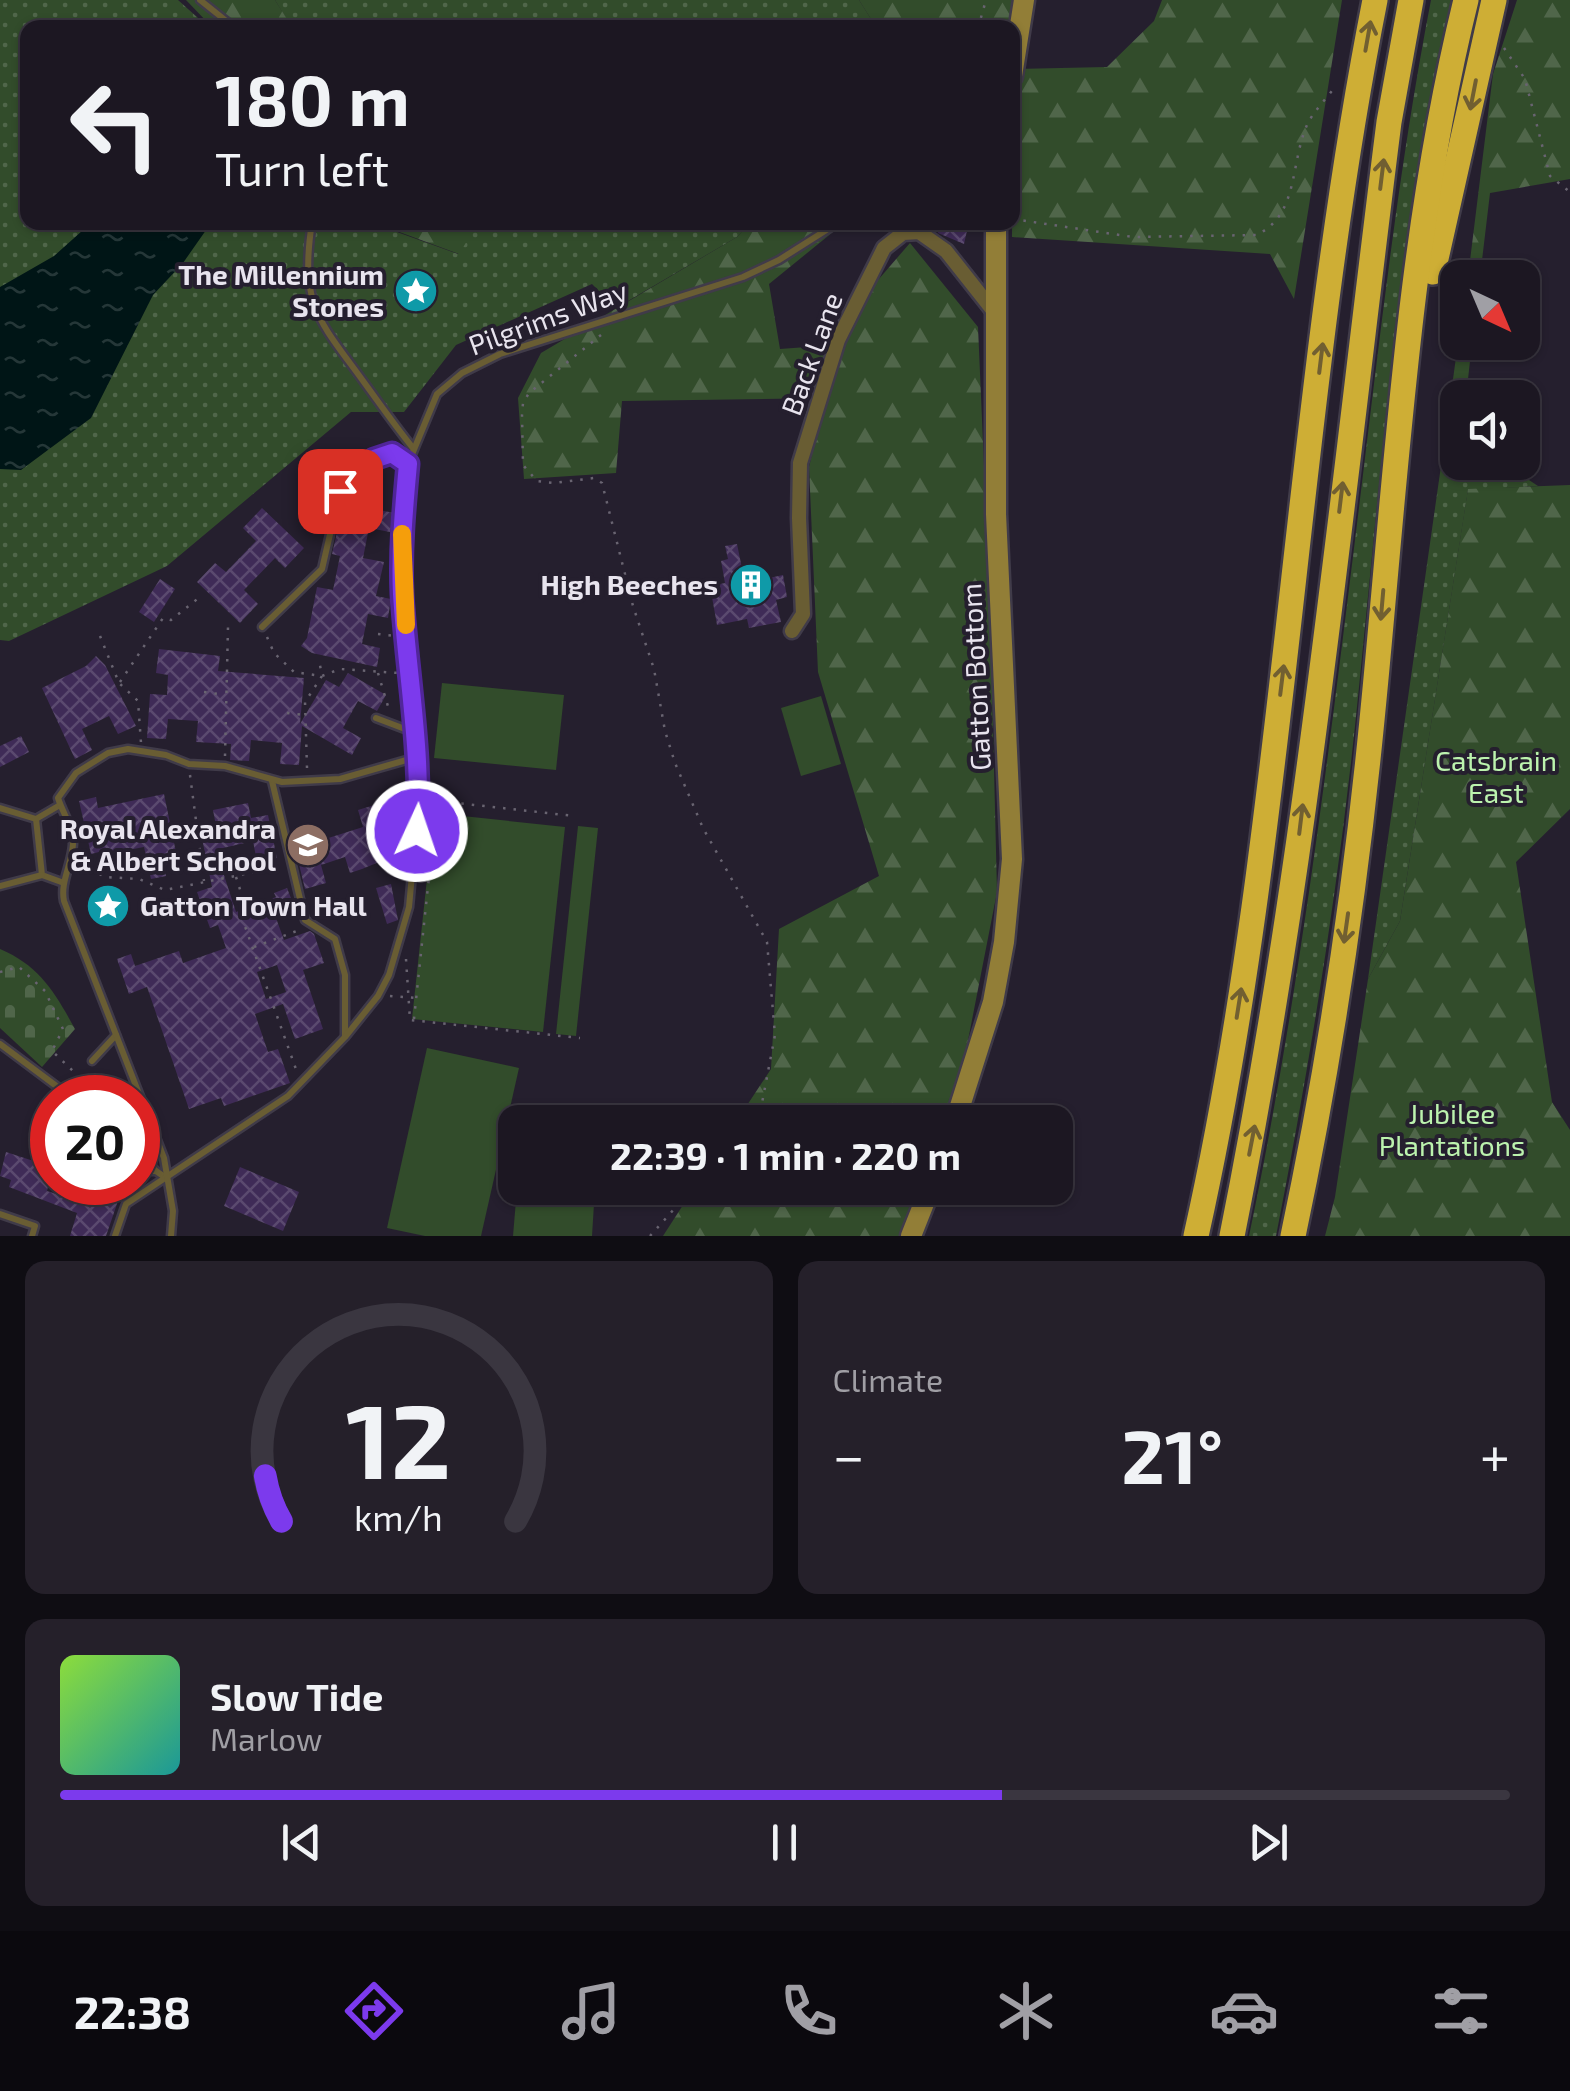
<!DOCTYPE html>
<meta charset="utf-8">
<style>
body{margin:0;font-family:"Exo 2",sans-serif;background:#25202a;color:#f1f3f6;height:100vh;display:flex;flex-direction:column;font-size:38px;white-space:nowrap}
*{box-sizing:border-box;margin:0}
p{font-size:32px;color:#a09fa5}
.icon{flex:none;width:55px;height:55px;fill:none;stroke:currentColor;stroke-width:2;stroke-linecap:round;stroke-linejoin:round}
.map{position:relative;height:1236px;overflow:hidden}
.side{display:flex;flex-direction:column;gap:25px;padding:25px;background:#0f0d13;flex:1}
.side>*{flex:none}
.hud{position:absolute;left:20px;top:20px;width:1000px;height:210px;border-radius:20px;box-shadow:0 2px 8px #0004,0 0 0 2px #3a3640;background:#1c1722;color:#f1f3f6;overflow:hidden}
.needle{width:65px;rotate:136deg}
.fabs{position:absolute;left:1440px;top:260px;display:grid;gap:20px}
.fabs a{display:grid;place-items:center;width:100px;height:100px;border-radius:20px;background:#1c1722;box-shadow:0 2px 8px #0004,0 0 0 2px #3a3640;font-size:50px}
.speed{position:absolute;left:30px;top:1075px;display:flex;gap:20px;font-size:50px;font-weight:700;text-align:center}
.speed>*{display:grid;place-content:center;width:130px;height:130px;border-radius:50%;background:#1c1722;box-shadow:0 2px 8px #0004,0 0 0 2px #3a3640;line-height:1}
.speed .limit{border:15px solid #d22;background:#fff;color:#111}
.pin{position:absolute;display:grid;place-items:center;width:85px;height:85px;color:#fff;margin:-42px;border-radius:20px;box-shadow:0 5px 15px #0006}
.me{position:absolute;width:110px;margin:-55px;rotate:3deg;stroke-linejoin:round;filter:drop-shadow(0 0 8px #0008)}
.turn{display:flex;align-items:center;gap:35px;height:210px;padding:0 30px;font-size:45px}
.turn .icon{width:130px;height:130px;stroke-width:2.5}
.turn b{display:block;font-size:70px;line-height:85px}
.big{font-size:75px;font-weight:700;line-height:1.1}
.side .widget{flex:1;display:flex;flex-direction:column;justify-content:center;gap:15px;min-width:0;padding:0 35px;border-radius:20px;background:#25202a}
.side .dial{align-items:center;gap:0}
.dial svg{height:260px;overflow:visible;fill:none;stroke:#3a3640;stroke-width:7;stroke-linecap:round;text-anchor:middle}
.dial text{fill:#f1f3f6;stroke:none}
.song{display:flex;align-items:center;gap:30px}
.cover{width:120px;height:120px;border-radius:15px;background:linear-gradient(135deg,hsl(90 70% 55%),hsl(180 70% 35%))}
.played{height:10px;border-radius:5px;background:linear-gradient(90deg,#7c3aed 65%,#3a3640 65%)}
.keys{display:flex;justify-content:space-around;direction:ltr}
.heat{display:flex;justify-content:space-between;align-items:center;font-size:55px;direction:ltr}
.side .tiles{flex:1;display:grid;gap:25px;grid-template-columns:1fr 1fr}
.widget:last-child{grid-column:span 2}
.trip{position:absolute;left:498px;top:1105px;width:575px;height:100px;border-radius:20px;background:#1c1722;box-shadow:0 2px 8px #0004,0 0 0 2px #3a3640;font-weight:700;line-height:100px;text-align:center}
.dock{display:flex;height:160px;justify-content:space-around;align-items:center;background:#0b090e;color:#a09fa5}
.dock .icon{width:70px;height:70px}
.dock .selected{color:#7c3aed}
.dock b{font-size:45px;color:#f1f3f6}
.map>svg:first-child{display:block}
.grass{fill:url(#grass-dots)}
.forest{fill:url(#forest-firs)}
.cemetery{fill:url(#cemetery-stones)}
.green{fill:#324c2b}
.water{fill:url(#water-ripples)}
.building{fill:url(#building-cross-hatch);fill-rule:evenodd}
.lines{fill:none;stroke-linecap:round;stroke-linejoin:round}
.lane-casing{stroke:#403b49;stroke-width:11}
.street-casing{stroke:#403b49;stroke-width:19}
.secondary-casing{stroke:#403b49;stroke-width:25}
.highway-casing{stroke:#403b49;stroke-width:30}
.path{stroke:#696471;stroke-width:2.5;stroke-dasharray:2.5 8;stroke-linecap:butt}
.lane{stroke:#695d33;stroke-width:6}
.street{stroke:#695d33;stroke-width:14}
.secondary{stroke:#927e37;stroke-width:20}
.highway{stroke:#ceae35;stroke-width:25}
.oneway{stroke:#715f31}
.route-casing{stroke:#51269a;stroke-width:25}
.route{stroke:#7c3aed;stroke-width:18}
.slow{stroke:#f59e0b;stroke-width:18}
.labels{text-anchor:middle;stroke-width:8;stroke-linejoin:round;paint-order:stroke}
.poi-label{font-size:28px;font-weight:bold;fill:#e8e4ee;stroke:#251f2e;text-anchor:end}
.street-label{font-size:28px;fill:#e8e4ee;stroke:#251f2e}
.park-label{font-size:28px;fill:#bcf3ae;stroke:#251f2e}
</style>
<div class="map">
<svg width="1570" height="1236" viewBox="0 0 1570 1236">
<defs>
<pattern id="grass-dots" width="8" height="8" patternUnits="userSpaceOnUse" patternTransform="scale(2.5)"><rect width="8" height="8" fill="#324c2b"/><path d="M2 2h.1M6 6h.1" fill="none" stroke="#50664a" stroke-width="1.8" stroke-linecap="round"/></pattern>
<pattern id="forest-firs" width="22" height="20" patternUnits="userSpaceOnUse" patternTransform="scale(2.5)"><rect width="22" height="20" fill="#324c2b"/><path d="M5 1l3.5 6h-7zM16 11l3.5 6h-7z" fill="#50664a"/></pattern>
<pattern id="cemetery-stones" width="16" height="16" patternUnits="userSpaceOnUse" patternTransform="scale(2.5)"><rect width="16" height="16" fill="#324c2b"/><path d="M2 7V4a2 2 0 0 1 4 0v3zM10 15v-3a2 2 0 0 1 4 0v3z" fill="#50664a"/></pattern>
<pattern id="water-ripples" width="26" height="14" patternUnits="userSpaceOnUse" patternTransform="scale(2.5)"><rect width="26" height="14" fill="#001516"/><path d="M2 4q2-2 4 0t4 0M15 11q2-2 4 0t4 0" fill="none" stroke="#253738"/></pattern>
<pattern id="building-cross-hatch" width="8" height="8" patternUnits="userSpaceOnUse" patternTransform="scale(2.5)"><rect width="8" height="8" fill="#3f2b57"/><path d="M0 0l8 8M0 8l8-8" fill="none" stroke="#5b4a6f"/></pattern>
</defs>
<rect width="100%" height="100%" fill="#251f2e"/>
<!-- grass -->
<g class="grass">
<polygon points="0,0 178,0 208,27 28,28 28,222 372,223 458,254 477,223 750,223 737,237 616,308 592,284 456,345 404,412 351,412 167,566 9,641 0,640"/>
<polygon points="275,0 859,0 876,27 292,28"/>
<path d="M 1431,0 L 1451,0 C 1399,230 1382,463 1358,697 C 1340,878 1311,1058 1276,1236 L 1249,1236 C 1298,1003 1327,768 1356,532 C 1378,354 1397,176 1431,0 Z"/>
<polygon points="1442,459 1503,463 1538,486 1468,490 1400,921 1368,979"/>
</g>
<!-- forest -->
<g class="forest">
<polygon points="186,0 275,0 292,27 212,27"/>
<polygon points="859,0 1021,0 1012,28 876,27"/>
<polygon points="1162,0 1342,0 1294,299 1270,254 1012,237 1013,69 1107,67 1154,21"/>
<polygon points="1517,0 1570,0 1570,179 1490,193 1480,277 1468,277 1493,74"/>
<polygon points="375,223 478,223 459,254"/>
<polygon points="750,223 844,223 769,284 780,349 821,346 910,243 978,327 990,605 997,892 962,1071 943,1122 736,1122 771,1069 779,929 879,876 818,672 809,467 825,398 622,401 616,473 524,479 518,398 541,353 737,237"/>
<polygon points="1458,343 1472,343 1466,397 1458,398 1457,462 1442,459"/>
<polygon points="1570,485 1570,809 1516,862 1552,1102 1570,1130 1570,1236 1325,1236 1335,1197 1368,979 1400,921 1468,489"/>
<polygon points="694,1188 919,1188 901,1236 663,1236"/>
</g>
<!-- cemetery -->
<path class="cemetery" d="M 0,949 C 40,966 55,993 75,1029 L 42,1067 L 0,1028 Z"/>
<!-- green -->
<g class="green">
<polygon points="442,683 564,695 556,770 434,758"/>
<polygon points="821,696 841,764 801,776 781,708"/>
<polygon points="434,813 565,827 543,1032 412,1019"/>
<polygon points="578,826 598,828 576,1036 556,1034"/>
<polygon points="427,1048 519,1068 481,1236 425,1236 387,1228"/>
<polygon points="517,1188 595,1188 592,1236 513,1236"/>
</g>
<!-- water -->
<polygon class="water" points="92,222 211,223 183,263 153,295 91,418 21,470 0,469 0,287 54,256"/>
<!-- building -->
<g class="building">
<polygon points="941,222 969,222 964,244 938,233"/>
<polygon points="350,504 394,513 390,532 369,528 363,558 384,562 376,596 391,599 388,618 368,614 362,644 380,648 377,667 312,653 301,646 307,638 317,587 333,590 340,556 332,554 340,519 347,521"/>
<polygon points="262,508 304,548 285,568 275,558 244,590 258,604 240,623 197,582 215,563 226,572 256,541 243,528"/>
<polygon points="737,544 745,583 783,575 787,597 776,600 781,622 749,628 747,619 717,625 710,586 725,583 721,561 728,559 725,546"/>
<polygon points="160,579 175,589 154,622 139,612"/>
<polygon points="159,649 220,656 218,671 304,678 300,724 326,680 339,687 348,673 386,695 377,711 358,701 343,728 361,738 352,755 302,726 299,765 280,764 282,743 251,740 249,761 230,760 231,744 196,742 198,721 168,719 166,739 147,738 150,694 167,695 168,675 156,673"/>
<polygon points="96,656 105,665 136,726 118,734 109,716 82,729 92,750 75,759 42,688 86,666"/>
<polygon points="21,736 29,752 0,767 0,746"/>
<polygon points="164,794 178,862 164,865 166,876 151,879 144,847 123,851 127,870 112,873 107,850 91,854 79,801 96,797 98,808"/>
<path d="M 248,803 L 251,818 L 268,815 L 277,858 L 257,862 L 253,841 L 223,848 L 228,868 L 222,869 L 236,912 L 276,897 L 274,893 L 287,888 L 296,911 L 276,918 L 284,940 L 310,931 L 314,934 L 324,963 L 303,970 L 323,1029 L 295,1039 L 283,1004 L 255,1014 L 268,1052 L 278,1049 L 290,1083 L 224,1106 L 221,1098 L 189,1109 L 147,987 L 129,994 L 117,959 L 131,954 L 135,966 L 179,951 L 183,963 L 226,948 L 218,925 L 210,928 L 197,892 L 212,887 L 200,829 L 216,826 L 213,810 ZM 277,965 L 286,992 L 266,999 L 257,972 Z"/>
<polygon points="374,805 382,830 397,825 401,837 374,845 379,862 362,869 350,873 345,857 321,865 326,883 305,889 297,856 310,852 302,828 314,824 319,841 363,827 358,810"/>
<polygon points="391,884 398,920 387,924 376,888"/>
<polygon points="6,1152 52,1167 47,1191 81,1202 87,1186 105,1192 104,1196 118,1201 106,1236 70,1236 77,1213 9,1187 11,1180 0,1176"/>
<polygon points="240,1167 299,1192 283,1231 224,1206"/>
</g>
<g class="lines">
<!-- lane casing -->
<g class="lane-casing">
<g id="lane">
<polyline points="200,0 235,28"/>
<path d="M 312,222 C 299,307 320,321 366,385 C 382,407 396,427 413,448"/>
<polyline points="262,627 322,569 340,491 374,459 392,453 408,464"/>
<polyline points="376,718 405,729 417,729"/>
<polyline points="272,781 305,920 335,939 345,975 345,1036"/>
<polyline points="60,805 36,819 42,875 64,883"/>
<polyline points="0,808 36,819"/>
<polyline points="0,886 42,875"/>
<polyline points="0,1044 67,1094"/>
<polyline points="92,1061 116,1035"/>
<polyline points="38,1143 52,1147"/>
<polyline points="142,1157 155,1170"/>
<polyline points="138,1171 156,1171 166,1178"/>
<polyline points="0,1214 35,1226 32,1236"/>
<polyline points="115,1236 126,1204 288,1096 345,1037 378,996 389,975 409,907 419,799 417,729 402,593 402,526 408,464 437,394 462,373 500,354 743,277 779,260 839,222"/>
<path d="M 171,1236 L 173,1211 L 164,1158 L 64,901 C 60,882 72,864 73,844 C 73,826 63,814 58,798 L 76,773 L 108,753 L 128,749 L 166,755 L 189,764 L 225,766 L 282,782 L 340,779 L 417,757"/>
</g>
</g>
<!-- street casing -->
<g class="street-casing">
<polyline id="street" points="792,631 803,614 799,518 800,463 838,340 884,248 903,233 919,232 946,251 995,313"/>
</g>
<!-- secondary casing -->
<g class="secondary-casing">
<g id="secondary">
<polyline points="1012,76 1024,0"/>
<polyline points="955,1122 993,1002 1004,942 1012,859 996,514 996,222"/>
<polyline points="911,1236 930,1188"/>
</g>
</g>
<!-- highway casing -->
<g class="highway-casing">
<g id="highway">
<polyline points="1433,272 1494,0"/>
<path d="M 1196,1236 C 1287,829 1294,409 1375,0"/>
<path d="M 1232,1236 C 1306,868 1342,493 1389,122 L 1411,0"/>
<path d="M 1293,1236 C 1329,1066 1355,893 1372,720 C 1396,480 1408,235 1466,0"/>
</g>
</g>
<!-- path -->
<g class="path">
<polyline points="978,28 986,0"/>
<polyline points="1504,48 1525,79 1550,176 1570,192"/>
<path d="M 1013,219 L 1133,237 L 1256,235 C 1299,216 1290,163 1307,125 C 1313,112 1326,99 1335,87"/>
<polyline points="601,335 529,393 523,403 522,415 523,465 537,481 554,483 594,478 602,483 633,606 654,669 665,731 675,763 703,828 767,942 775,1035 762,1103 748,1122"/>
<polyline points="378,634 396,636"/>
<polyline points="100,636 119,683 138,701 141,743"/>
<polyline points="267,637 274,653 294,672 322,676 340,669 399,673"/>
<polyline points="378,673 390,713"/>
<polyline points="120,682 163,618 171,620 201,596"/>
<polyline points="204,692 225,695"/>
<polyline points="287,713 305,715"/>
<polyline points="225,756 228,627"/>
<polyline points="307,768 305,702 322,676 319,660"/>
<polyline points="190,775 204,881"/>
<polyline points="430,800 574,816"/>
<polyline points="81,864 105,877 139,879 165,890 280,867"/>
<polyline points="236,877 245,905 242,918 297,1072"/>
<polyline points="254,947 302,929"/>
<polyline points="406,959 410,1020 580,1038"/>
<polyline points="0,972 19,967 45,991 63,1029 52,1051 74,1072"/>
<polyline points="390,996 416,998"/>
<polyline points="414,1019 437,801"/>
<polyline points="650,1236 693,1188"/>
</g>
<!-- lane -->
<use href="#lane" class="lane"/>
<!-- street -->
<use href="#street" class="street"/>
<!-- secondary -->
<use href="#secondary" class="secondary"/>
<!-- highway -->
<use href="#highway" class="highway"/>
</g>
<!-- one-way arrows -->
<defs><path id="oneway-shaft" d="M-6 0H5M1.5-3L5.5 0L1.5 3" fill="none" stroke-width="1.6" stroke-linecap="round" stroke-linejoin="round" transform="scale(2.5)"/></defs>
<g class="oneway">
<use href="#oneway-shaft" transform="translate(1368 36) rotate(-80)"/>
<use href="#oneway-shaft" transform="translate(1473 95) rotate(101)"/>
<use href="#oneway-shaft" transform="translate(1382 174) rotate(-83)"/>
<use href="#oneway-shaft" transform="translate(1321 358) rotate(-83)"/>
<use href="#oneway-shaft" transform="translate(1341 497) rotate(-83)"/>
<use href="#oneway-shaft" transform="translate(1382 605) rotate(95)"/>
<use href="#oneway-shaft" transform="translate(1282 680) rotate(-83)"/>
<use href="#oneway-shaft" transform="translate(1301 819) rotate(-83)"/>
<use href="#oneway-shaft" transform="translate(1346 928) rotate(98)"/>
<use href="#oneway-shaft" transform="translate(1239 1003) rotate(-81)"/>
<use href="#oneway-shaft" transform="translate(1252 1140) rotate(-79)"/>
</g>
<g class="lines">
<!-- route casing -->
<g class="route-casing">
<path id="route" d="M 340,491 L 374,459 L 392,453 L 408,464 C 404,507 400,551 402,594 C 407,674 422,751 417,831"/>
</g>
<!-- route -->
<use href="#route" class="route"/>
<!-- slow -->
<polyline class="slow" points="402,534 406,625"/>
</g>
<!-- icons -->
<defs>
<g id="sight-disc" transform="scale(2.25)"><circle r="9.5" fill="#0f9aa8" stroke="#251f2e"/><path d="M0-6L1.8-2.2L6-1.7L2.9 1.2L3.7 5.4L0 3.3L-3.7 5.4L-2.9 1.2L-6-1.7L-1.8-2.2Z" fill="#fff"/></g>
<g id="building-disc" transform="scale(2.25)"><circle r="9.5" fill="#0f9aa8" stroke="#251f2e"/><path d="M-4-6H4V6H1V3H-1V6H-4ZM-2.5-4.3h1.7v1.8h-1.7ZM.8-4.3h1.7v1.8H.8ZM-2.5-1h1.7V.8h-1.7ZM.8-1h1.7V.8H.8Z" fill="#fff"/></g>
<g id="school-disc" transform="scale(2.25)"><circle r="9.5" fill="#8d6e63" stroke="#251f2e"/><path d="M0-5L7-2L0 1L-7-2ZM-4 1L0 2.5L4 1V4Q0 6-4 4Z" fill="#fff"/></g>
</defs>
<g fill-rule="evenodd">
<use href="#sight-disc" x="416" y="291"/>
<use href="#building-disc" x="751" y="585"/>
<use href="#school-disc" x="308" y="845"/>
<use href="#sight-disc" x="108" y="906"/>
</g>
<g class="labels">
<!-- poi labels -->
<g class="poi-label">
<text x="384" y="285">The Millennium<tspan x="384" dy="32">Stones</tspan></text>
<text x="718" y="595">High Beeches</text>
<text x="276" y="839">Royal Alexandra<tspan x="276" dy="32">&amp; Albert School</tspan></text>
<text x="140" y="916" text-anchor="start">Gatton Town Hall</text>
</g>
<!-- street labels -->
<g class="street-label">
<text transform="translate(548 318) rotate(-20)" y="10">Pilgrims Way</text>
<text transform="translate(812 354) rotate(-70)" y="10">Back Lane</text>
<text transform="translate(976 677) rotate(-93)" y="10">Gatton Bottom</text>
</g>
<!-- park labels -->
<g class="park-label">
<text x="1496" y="771">Catsbrain<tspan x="1496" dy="32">East</tspan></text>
<text x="1452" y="1124">Jubilee<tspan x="1452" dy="32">Plantations</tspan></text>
</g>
</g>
</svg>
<div class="fabs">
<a><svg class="needle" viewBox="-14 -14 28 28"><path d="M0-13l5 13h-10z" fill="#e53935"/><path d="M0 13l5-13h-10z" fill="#a09fa5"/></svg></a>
<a><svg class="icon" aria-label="sound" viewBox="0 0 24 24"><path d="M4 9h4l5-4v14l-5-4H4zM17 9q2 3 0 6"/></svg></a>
</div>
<div class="speed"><div class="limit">20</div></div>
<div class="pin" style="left:340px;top:491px;background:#d93025"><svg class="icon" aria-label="arrive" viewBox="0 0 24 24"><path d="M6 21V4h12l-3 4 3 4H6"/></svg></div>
<svg class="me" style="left:417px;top:831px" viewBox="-20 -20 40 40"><circle r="17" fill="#7c3aed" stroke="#fff" stroke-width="3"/><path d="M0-11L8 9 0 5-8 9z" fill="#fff"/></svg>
<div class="trip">22:39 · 1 min · 220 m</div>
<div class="hud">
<div class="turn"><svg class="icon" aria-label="left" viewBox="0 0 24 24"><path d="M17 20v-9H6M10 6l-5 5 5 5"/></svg><div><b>180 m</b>Turn left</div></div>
</div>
</div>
<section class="side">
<div class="tiles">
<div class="widget dial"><svg viewBox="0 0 100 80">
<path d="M14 69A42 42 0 1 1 86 69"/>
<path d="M14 69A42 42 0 0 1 9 55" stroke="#7c3aed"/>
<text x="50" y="56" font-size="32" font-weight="700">12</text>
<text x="50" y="72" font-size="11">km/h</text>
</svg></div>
<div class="widget"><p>Climate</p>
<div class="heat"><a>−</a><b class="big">21°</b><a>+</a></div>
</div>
<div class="widget">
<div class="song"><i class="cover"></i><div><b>Slow Tide</b><p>Marlow</p></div></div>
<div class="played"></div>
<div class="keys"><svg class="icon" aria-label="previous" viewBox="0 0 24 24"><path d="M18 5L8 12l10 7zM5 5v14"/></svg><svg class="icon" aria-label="pause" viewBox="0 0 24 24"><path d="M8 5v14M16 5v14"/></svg><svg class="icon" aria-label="next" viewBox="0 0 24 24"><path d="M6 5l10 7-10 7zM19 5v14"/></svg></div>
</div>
</div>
</section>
<nav class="dock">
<b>22:38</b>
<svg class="icon selected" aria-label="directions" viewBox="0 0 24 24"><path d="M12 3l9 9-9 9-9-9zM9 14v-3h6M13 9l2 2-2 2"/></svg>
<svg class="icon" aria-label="music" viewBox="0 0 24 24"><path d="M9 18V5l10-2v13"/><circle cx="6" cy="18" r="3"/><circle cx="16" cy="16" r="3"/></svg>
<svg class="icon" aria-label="phone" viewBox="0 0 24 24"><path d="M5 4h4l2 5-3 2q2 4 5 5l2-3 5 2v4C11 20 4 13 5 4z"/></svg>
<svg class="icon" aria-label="climate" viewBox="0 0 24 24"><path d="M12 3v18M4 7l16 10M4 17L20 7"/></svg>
<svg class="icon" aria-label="car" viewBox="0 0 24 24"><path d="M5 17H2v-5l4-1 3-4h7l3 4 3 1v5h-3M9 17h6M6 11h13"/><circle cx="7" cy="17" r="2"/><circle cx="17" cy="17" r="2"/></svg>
<svg class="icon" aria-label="filters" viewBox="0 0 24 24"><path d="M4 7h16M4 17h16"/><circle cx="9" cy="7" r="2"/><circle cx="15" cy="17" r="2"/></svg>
</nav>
